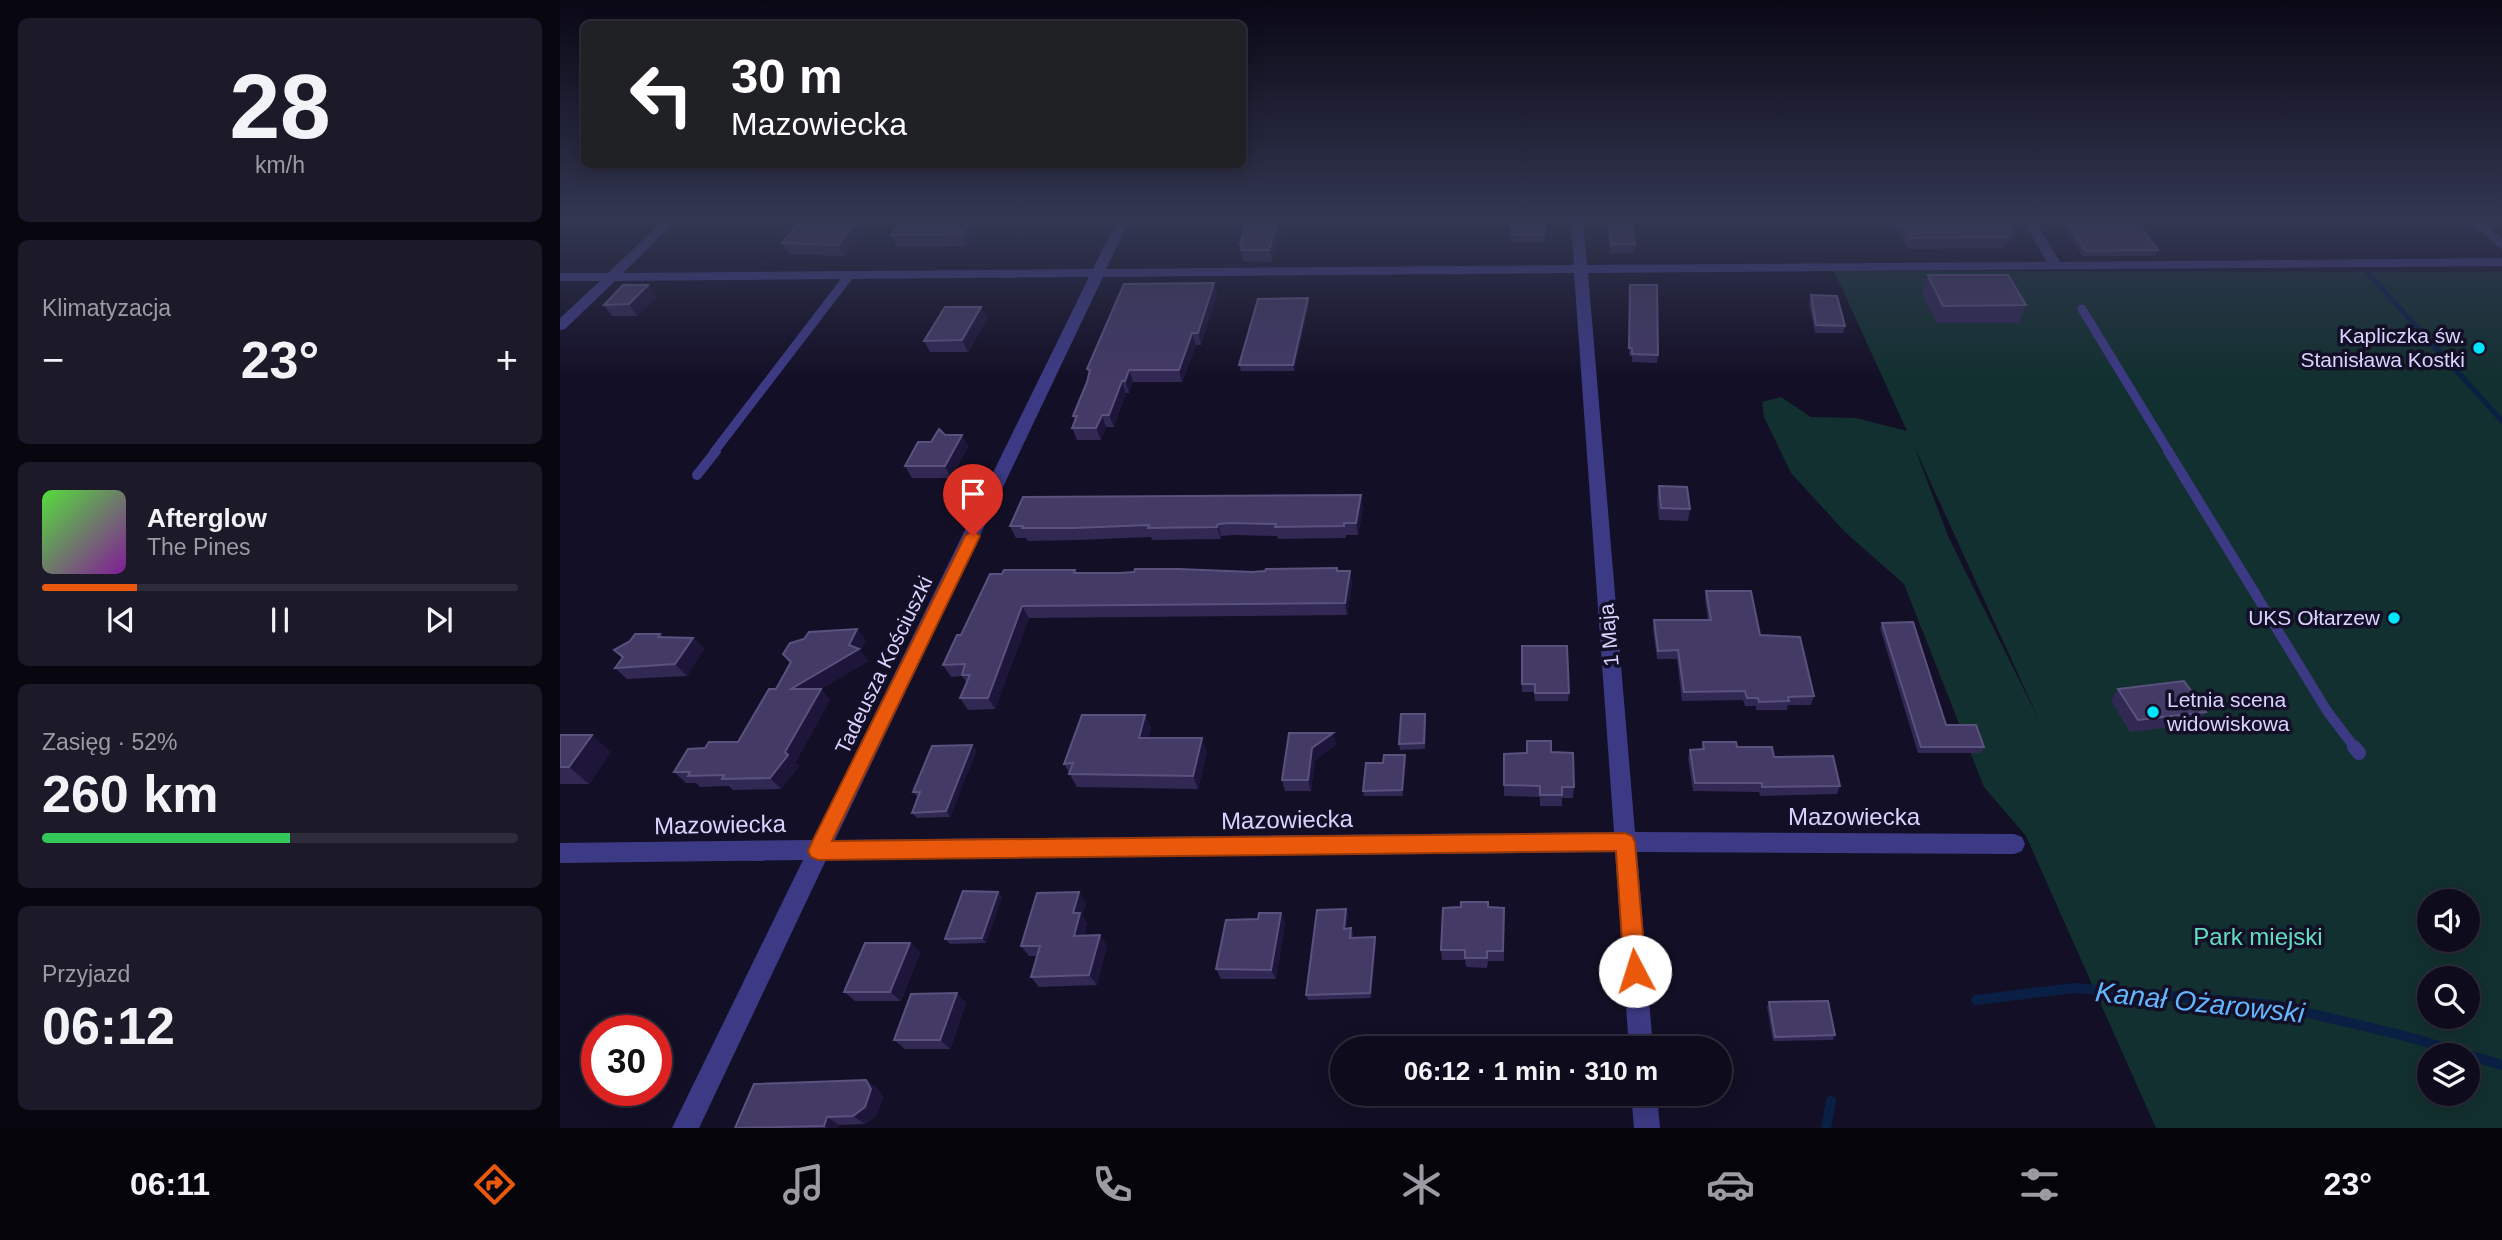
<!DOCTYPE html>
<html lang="pl">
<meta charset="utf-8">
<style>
body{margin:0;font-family:Arial,sans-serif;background:#1c1929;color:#f1f3f6;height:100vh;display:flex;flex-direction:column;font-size:26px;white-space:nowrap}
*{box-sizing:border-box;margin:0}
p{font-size:23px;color:#9b9ba3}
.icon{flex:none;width:38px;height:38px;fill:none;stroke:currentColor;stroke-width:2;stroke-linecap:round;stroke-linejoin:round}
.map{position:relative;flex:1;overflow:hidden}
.details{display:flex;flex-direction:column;gap:18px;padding:18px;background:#08060f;width:560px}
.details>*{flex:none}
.guide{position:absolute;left:21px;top:21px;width:665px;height:147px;border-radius:10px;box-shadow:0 4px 18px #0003,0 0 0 2px #2e2b3b;background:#202124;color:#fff;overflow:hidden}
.controls{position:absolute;left:1857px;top:889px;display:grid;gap:14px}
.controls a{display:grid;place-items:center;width:63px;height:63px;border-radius:50%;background:#0e0b1c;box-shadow:0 4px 18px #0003,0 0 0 2px #2e2b3b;font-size:35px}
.speed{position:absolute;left:21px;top:1015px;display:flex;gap:14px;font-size:35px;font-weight:700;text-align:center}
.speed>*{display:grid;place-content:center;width:91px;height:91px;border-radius:50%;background:#0e0b1c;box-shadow:0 4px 18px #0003,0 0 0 2px #2e2b3b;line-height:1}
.speed .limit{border:10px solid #d22;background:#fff;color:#111}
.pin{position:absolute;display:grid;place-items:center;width:60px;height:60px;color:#fff;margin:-72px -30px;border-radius:50% 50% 50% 0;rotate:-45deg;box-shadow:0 0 7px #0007}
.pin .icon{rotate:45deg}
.me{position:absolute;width:77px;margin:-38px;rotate:355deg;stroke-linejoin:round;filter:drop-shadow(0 0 5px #0008)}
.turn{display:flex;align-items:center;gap:24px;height:147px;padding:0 35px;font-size:32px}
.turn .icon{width:91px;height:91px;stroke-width:2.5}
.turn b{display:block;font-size:49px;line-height:60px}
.big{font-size:52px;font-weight:800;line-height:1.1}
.details .tile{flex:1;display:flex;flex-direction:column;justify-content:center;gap:10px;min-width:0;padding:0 24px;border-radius:10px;background:#1c1929}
.details .dial{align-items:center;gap:0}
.dial b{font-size:91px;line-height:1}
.song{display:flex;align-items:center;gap:21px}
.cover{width:84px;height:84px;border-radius:10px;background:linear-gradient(135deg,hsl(110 70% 55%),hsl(290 70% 35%))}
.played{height:7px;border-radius:4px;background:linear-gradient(90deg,#ea580c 20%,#2e2b3b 20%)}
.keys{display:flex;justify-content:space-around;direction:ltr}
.heat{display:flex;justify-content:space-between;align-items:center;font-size:38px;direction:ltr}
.charge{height:10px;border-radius:5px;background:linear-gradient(90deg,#34c759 52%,#2e2b3b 0)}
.trip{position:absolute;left:770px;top:1036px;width:402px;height:70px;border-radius:35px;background:#0e0b1c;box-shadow:0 4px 18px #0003,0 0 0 2px #2e2b3b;font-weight:800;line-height:70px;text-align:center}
.tab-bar{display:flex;height:112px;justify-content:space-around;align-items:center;background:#06040b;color:#9b9ba3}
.tab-bar .icon{width:49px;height:49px}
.tab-bar .selected{color:#ea580c}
.tab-bar b{font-size:32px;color:#f1f3f6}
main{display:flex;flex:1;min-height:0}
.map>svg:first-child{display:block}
.green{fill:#12302f;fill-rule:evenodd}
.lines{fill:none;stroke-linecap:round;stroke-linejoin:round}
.stream-far1{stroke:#0a1f44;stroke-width:5}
.stream{stroke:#0a1f44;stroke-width:10}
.service-far2{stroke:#3d3a85;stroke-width:9}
.service-far1{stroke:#3d3a85;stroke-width:10}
.service{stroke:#3d3a85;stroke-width:14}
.minor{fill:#3d3a85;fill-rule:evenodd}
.wall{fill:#312854}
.shaded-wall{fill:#1d163a}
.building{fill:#433a66;stroke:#5a527e;stroke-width:2}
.route{fill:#ea580c;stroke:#983908;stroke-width:2}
.poi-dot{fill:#00e5ff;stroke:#130f26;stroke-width:2.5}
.labels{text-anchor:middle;stroke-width:7;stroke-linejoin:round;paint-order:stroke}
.poi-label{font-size:21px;fill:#d9d4ff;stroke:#130f26;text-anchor:end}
.street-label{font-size:21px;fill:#d9d4ff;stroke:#130f26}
.near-street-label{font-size:24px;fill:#d9d4ff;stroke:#130f26}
.near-park-label{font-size:24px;fill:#5fe0c0;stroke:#130f26}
.near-water-label{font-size:28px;font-style:italic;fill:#62b6ff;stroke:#130f26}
</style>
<main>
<section class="details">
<div class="tile dial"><b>28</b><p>km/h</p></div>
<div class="tile"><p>Klimatyzacja</p>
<div class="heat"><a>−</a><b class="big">23°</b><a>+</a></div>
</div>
<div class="tile">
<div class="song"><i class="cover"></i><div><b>Afterglow</b><p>The Pines</p></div></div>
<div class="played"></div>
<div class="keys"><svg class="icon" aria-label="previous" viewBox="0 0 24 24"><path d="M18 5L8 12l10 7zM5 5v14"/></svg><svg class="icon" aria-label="pause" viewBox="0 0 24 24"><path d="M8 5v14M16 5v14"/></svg><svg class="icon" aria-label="next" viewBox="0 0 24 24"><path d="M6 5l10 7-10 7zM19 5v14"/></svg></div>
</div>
<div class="tile"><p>Zasięg · 52%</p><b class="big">260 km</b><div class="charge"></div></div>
<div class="tile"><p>Przyjazd</p><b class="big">06:12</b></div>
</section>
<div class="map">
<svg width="1942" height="1128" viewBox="0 0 1942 1128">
<rect width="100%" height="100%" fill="#130f26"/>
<!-- green -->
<path class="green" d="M 1274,271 L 1942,272 L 1942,1128 L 1596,1128 L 1466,836 L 1424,787 L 1344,584 L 1285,532 L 1231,473 L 1204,417 L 1202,402 L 1221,397 L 1251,417 L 1296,418 L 1347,431 ZM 1354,446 L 1479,720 L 1388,536 ZM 1869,901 L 1908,901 L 1908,940 L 1869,940 ZM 1869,978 L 1908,978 L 1908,1017 L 1869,1017 ZM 1869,1055 L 1908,1055 L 1908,1094 L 1869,1094 Z"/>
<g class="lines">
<!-- stream-far1 -->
<polyline class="stream-far1" points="1808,273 1942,421"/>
<!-- stream -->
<g class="stream">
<polyline points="1416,1000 1514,988 1715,1005 1845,1036 1942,1065"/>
<polyline points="1266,1128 1271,1101"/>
</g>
<!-- service-far2 -->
<g class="service-far2">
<polyline points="1522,309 1609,452"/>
<polyline points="154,452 288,277"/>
</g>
<!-- service-far1 -->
<g class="service-far1">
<polyline points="1608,451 1767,711 1795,748"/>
<polyline points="137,475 156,451"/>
</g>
<!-- service -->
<polyline class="service" points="1794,747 1799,753"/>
<!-- minor -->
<g class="minor">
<path d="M 103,221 L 116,221 L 63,273 L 533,269 L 557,221 L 569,221 L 546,269 L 1014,265 L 1011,221 L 1023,221 L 1027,265 L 1487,262 L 1463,221 L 1475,221 L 1500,262 L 1942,258 L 1942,266 L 1028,273 L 1075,832 L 1454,834 L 1462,837 L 1465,844 L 1462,851 L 1454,854 L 1077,852 L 1093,1048 L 1069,1048 L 1055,852 L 266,860 L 139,1128 L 112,1128 L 243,860 L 0,863 L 0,843 L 253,840 L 529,277 L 55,281 L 5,329 L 0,330 L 0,318 L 40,281 L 0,281 L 0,273 L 48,273 ZM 1014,273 L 1054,832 L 275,840 L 543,277 Z"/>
<polygon points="1908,221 1922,221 1942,239 1942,249"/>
<polygon points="1071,1094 1097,1094 1100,1128 1074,1128"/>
</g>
</g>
<!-- wall -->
<g class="wall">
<polygon points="241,221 312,221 284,256 229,254 222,243"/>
<polygon points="422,221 407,246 337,247 331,235"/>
<polygon points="719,221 721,232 712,262 683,261 680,244"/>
<polygon points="911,221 984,221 984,242 953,242 952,226 911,225"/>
<polygon points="1047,221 1071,221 1075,244 1074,253 1050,253"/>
<polygon points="1334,221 1447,221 1453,232 1449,243 1444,243 1443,248 1347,249"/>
<polygon points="1500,221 1576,221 1598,250 1595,256 1523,256"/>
<polygon points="1368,275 1466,305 1459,323 1377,323 1362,293"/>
<polygon points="654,283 657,294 641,345 636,345 622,382 573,382 569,393 566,393 554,427 546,427 541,440 517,440 512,428 515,421 513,416 527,382 529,375 527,369"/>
<polygon points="88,285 96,297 77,316 52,316 44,305"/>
<polygon points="1070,293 1098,355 1097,363 1072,362 1072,356 1069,356"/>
<polygon points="1251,295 1285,326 1283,333 1255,333 1249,303"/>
<polygon points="749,304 734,371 681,371 679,365"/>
<polygon points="421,307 427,319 408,352 370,352 364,341"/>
<polygon points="385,435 402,435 408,447 391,478 352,478 345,466 371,442"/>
<polygon points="1099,486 1130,509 1128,521 1099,520 1097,499"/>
<polygon points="803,507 798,535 786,535 786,538 718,539 717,536 674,535 661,536 661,539 592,540 591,537 518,540 468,541 466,538 456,538 450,526"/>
<polygon points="777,568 778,571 790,571 792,583 787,615 469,618 435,709 408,710 400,698 407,683 402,676 391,677 383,665 401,635 442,574 515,570 517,573 560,573 692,572"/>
<polygon points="1146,591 1200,635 1254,696 1251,705 1228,705 1227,710 1196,710 1196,706 1185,706 1183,700 1122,701 1117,659 1097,659 1093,629 1094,620 1148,620 1145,600"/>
<polygon points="1322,623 1386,725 1424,747 1421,753 1358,753 1320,628"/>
<polygon points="297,629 306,641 300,651 308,661 261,689 270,700 235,763 239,766 221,789 173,790 169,786 140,787 136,783 126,783 114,772 178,742 216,689 230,663 223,654"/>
<polygon points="100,634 104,637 133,638 144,649 127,676 67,679 55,668 62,658 54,650"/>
<polygon points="962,646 1009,693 1008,701 975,701 974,692 962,692"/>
<polygon points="1558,689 1646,712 1637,724 1570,732 1551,701"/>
<polygon points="585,715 591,728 588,738 647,751 638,789 517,787 504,764"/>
<polygon points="866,719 865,749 840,750 839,744"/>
<polygon points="773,733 776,744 755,760 751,791 725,791 722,780"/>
<polygon points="0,735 51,752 29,784 0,784"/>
<polygon points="1143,742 1177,747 1214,757 1280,786 1277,794 1200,796 1199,792 1133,791 1128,758 1130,750 1141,749"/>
<polygon points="412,745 416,751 390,817 357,818 352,813 358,798 353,792"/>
<polygon points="991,752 1014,787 1013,798 1002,798 1002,806 980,806 980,797 944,796 944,754"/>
<polygon points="846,760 843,796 804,796 803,791 823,763"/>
<polygon points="438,892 442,897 426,943 390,944 385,939"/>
<polygon points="526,903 522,916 527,923 524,935 547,945 537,985 479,987 471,977 477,956 469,956 461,946"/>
<polygon points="928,907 944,908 944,961 928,961 927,968 906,967 905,960 882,960 881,950"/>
<polygon points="786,909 788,914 786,929 793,933 792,938 816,942 811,998 748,1000 746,995"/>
<polygon points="721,913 725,923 716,979 661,979 656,969 698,919"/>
<polygon points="350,943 360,953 341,1001 295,1001 284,992"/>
<polygon points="1209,1002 1275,1035 1273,1040 1213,1041 1207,1007"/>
<polygon points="406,1003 390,1049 345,1049 334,1040"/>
<polygon points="306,1080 318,1089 323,1097 317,1115 305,1124 279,1125 279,1128 175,1128"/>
</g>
<!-- shaded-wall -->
<g class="shaded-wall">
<polygon points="297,221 312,221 284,256 278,245"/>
<polygon points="410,221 422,221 407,246 402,234"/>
<polygon points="718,221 721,232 712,262 709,250"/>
<polygon points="654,283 657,294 641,345 638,333"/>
<polygon points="88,285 96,297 77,316 69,304"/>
<polygon points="748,298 749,304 734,371 733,365"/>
<polygon points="421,307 427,319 408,352 402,340"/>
<polygon points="632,333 636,345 622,382 619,370"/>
<polygon points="569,370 573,382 569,393 565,381"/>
<polygon points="562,381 566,393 554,427 549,415"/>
<polygon points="542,415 546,427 541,440 536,428"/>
<polygon points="402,435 408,447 391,478 385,466"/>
<polygon points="801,495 803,507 798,535 796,523"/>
<polygon points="658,524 661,536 661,539 657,527"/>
<polygon points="790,571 792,583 787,615 785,603"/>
<polygon points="462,606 469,618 435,709 428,698"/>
<polygon points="297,629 306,641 300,651 308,661 261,689 270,700 235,763 239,766 221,789 210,778 225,752 231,689 289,645"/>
<polygon points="133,638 144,649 127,676 115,664"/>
<polygon points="585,715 591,728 585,751 579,738"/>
<polygon points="773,733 776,744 755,760 751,791 748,780 752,748"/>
<polygon points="32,735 51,752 29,784 9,767"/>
<polygon points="642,738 647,751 638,789 633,776"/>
<polygon points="412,745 416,751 390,817 386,811"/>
<polygon points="845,755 846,760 843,796 842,790"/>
<polygon points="438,892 442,897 426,943 422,938"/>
<polygon points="519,892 526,903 522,916 527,923 522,945 514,936 513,913"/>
<polygon points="786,909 788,914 786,934 784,929"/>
<polygon points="721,913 725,923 716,979 711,970"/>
<polygon points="540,935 547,945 537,985 529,975"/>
<polygon points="815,937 816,942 811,998 810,993"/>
<polygon points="350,943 360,953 341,1001 330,992"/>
<polygon points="397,993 406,1003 390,1049 380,1040"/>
<polygon points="306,1080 318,1089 323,1097 317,1115 305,1124 293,1116"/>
<polygon points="267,1117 279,1125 279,1128 268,1128 264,1126"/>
</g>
<!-- building -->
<g class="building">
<polygon points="241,221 297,221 278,245 222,243"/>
<polygon points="341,221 410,221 402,234 331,235"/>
<polygon points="687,221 718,221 709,250 681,250 683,244 680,244"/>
<rect x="952" y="221" width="32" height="14"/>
<polygon points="1048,221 1071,221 1075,244 1051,244"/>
<polygon points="1342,221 1447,221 1453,232 1444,232 1447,237 1350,238"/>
<polygon points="1506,221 1576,221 1598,250 1526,251"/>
<polygon points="1368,275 1448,275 1466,305 1383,306"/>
<polygon points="654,283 638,333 632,333 619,370 569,370 565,381 562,381 549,415 542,415 536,428 512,428 517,416 513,416 527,382 530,370 527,369 564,284"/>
<polygon points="63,285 88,285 69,304 44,305"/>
<polygon points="1070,285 1097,285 1098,355 1072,354 1072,348 1069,348"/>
<polygon points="1251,295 1277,296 1285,326 1256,325"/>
<polygon points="748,298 733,365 679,365 698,299"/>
<polygon points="385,307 421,307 402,340 364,341"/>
<polygon points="379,429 385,435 402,435 385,466 345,466 358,442 371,442"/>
<polygon points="1099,486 1127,487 1130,509 1101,508"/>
<polygon points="801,495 796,523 784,523 784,526 715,527 716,524 670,523 658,524 657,527 588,528 589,525 513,528 462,528 463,526 450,526 463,497"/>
<polygon points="777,568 777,571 790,571 785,603 462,606 428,698 400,698 410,675 402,675 405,664 383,665 397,635 401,635 430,574 442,574 444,570 515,570 514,573 560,573 574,572 575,569 619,569 692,572 705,571 706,569"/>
<polygon points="1146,591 1191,591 1200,635 1240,637 1254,696 1228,697 1229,701 1199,702 1198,698 1187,698 1185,691 1124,692 1118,650 1098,651 1094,620 1151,620"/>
<polygon points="1353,622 1386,725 1416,725 1424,747 1361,747 1322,623"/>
<polygon points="297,629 289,645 299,649 231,689 261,689 225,752 228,755 210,778 162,779 164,775 128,776 130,772 114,772 128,749 145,748 149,742 178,742 209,689 216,689 231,662 223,654 230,643 244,639 249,632"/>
<polygon points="75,634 100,634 98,637 133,638 115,664 55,668 63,657 54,650 70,641"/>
<polygon points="962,646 1007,646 1009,693 975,693 975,684 962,684"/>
<polygon points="1624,681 1646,712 1578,720 1558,689"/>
<polygon points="841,714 865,714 864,743 839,744"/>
<polygon points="522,715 585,715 579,738 642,738 633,776 509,774 513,763 504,764"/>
<polygon points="729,733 773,733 752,748 748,780 722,780"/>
<polygon points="0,735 32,735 9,767 0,767"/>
<polygon points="967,741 991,741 991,752 1013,753 1014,787 1002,787 1002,795 980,795 980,786 944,785 944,754 967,753"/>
<polygon points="1143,742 1176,742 1177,747 1212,747 1214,757 1273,756 1280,786 1202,787 1202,783 1135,783 1130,750 1144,749"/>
<polygon points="412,745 386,811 352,813 360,792 353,792 372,746"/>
<polygon points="824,755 845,755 842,790 803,791 806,763 823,763"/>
<polygon points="403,891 438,892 422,938 385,939"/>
<polygon points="519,892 513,913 520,913 514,936 540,935 529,975 471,977 480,946 461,946 477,893"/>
<polygon points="901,902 928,902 928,907 944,908 943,951 927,951 927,958 905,958 905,950 881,950 883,908 901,907"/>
<polygon points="786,909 784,929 791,928 790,938 815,937 810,993 746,995 757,910"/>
<polygon points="699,913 721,913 711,970 656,969 666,920 698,919"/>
<polygon points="305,943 350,943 330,992 284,992"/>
<polygon points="397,993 380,1040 334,1040 351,994"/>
<polygon points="1268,1001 1275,1035 1215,1037 1209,1002"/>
<polygon points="306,1080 311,1089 305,1107 293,1116 267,1117 264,1126 175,1128 194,1084"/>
</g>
<!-- sky -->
<linearGradient id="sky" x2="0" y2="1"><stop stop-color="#0a0815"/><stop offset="0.58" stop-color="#333752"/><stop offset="1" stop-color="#333752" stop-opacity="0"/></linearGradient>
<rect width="1942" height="379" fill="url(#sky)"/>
<!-- route -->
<polygon class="route" points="413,530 420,536 272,841 1065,833 1072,836 1075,842 1086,971 1082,979 1075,982 1067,979 1064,971 1056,851 258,860 251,857 248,851 251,844 405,536"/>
<!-- markers -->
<g class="poi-dot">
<circle cx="1919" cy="348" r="7"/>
<circle cx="1834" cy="618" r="7"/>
<circle cx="1593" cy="712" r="7"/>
</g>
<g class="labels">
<!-- poi labels -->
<g class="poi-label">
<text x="1905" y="343">Kapliczka św.<tspan x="1905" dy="24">Stanisława Kostki</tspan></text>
<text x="1820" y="625">UKS Ołtarzew</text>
<text x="1607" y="707" text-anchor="start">Letnia scena<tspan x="1607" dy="24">widowiskowa</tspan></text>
</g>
<!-- street labels -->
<g class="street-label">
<text transform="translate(1049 635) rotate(-95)" y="7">1 Maja</text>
<text transform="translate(324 665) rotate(-64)" y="7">Tadeusza Kościuszki</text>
</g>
<!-- near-street labels -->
<g class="near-street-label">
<text x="1294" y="825">Mazowiecka</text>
<text transform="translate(727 820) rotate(-1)" y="8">Mazowiecka</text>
<text transform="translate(160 825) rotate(-1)" y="8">Mazowiecka</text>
</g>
<!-- near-park labels -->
<g class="near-park-label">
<text x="1698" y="945">Park miejski</text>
</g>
<!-- near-water labels -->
<g class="near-water-label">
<text transform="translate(1640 1002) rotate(6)" y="10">Kanał Ożarowski</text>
</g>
</g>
</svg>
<div class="controls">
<a><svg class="icon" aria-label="sound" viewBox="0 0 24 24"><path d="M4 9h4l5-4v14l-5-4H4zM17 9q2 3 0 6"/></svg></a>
<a><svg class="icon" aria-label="search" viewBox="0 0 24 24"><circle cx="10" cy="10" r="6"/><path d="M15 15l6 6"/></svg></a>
<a><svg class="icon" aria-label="layers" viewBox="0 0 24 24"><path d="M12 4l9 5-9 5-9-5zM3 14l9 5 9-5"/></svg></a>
</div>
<div class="speed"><div class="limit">30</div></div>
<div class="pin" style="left:413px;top:536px;background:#d93025"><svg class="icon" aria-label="arrive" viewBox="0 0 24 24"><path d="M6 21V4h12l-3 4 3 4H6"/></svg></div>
<svg class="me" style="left:1075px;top:971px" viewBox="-20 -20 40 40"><circle r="19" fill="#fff"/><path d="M0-13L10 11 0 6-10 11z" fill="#ea580c"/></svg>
<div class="trip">06:12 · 1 min · 310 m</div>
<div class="guide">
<div class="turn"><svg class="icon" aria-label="left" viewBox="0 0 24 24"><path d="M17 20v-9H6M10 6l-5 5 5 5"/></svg><div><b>30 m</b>Mazowiecka</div></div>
</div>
</div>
</main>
<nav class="tab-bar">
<b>06:11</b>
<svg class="icon selected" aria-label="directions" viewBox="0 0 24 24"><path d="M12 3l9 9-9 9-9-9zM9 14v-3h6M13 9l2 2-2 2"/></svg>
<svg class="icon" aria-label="music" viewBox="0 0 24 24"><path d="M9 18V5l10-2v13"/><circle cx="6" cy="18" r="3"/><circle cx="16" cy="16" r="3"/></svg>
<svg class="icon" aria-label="phone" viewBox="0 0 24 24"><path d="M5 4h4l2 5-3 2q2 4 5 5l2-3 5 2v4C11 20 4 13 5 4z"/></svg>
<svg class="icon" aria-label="climate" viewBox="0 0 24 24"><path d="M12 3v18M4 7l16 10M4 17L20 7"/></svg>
<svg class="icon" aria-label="car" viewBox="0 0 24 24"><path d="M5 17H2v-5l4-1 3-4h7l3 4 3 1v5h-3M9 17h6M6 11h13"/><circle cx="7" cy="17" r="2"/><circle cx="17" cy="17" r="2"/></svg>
<svg class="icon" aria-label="filters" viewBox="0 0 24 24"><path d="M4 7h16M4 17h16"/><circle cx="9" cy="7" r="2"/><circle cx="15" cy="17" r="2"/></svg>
<b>23°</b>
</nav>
